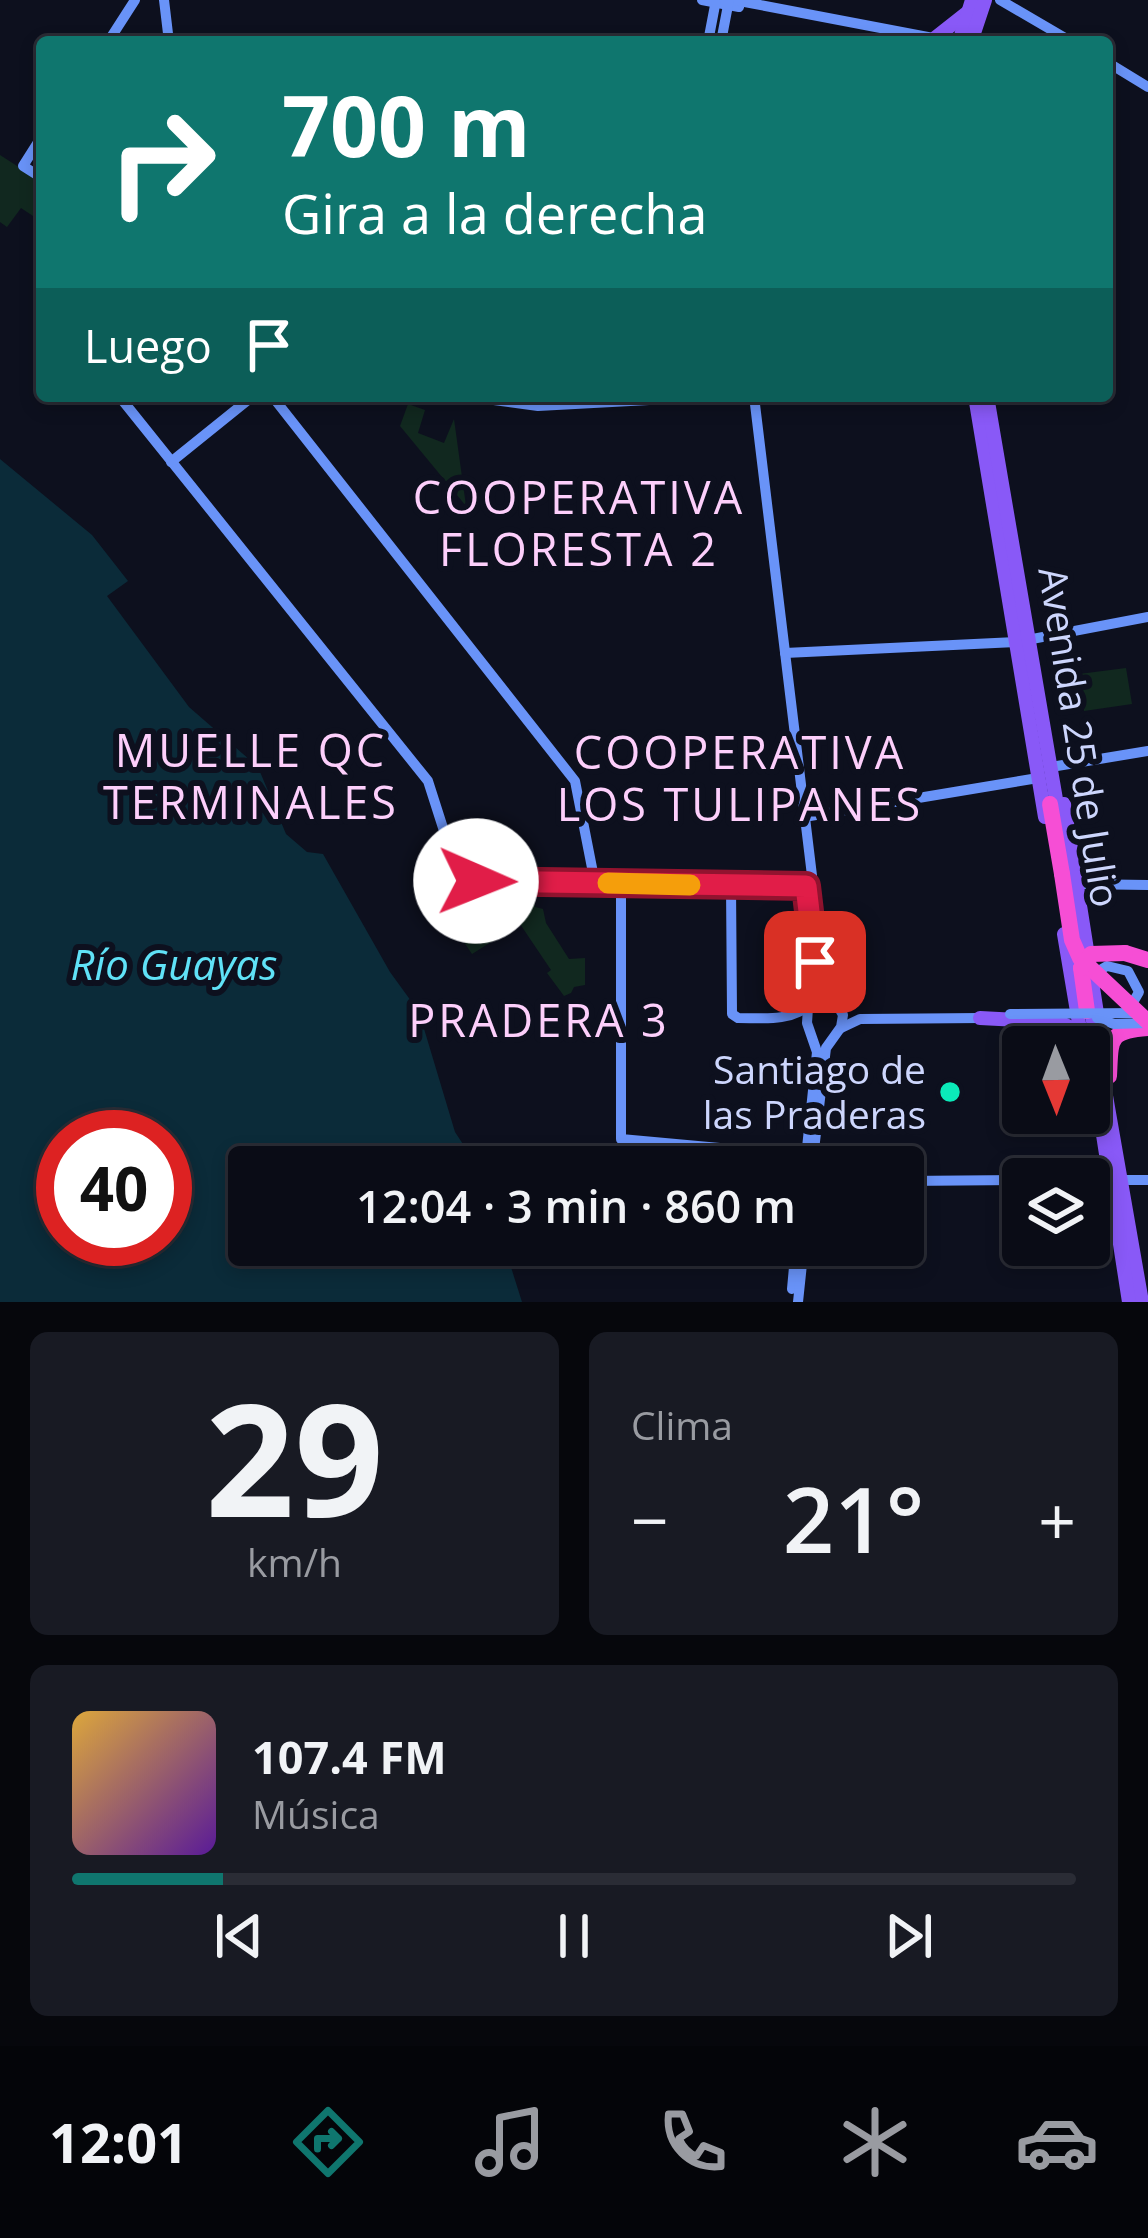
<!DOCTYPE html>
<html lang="es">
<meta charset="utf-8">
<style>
body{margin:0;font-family:"Open Sans",sans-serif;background:#181a23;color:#f1f3f6;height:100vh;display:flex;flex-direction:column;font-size:45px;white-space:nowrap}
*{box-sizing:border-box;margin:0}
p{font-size:39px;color:#999ba1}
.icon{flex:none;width:66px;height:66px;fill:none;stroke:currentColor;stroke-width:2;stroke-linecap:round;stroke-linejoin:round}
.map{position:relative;height:1302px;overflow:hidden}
.drawer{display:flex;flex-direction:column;gap:30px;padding:30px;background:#06070c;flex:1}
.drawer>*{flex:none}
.guide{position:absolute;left:36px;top:36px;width:1077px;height:366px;border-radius:12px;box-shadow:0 6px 18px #0003,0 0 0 3px #2a2c35;background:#0f766e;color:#fff;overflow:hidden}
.needle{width:78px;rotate:179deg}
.buttons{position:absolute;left:1002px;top:1026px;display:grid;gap:24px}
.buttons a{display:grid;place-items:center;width:108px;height:108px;border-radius:12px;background:#0a0c16;box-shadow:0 6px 18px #0003,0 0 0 3px #2a2c35;font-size:60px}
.speed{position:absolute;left:36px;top:1110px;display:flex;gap:24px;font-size:60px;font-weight:700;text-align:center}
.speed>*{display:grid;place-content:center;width:156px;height:156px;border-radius:50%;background:#0a0c16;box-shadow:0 6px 18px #0003,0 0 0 3px #2a2c35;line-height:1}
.speed .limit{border:18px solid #d22;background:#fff;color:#111}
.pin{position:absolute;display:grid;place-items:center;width:102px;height:102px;color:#fff;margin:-51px;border-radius:24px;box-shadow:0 6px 18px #0006}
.me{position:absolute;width:132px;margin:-66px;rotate:91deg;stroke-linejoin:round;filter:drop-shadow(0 0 9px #0008)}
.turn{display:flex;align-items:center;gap:42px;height:252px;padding:0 48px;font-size:54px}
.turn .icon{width:156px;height:156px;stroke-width:2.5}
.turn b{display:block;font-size:84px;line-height:102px}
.then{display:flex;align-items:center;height:114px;padding:0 48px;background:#0003;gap:24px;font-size:45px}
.big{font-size:90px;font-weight:600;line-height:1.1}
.drawer .tile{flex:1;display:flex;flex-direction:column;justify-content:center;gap:18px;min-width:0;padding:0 42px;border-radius:18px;background:#181a23}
.drawer .dial{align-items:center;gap:0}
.dial b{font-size:156px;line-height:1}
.song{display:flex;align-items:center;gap:36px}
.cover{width:144px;height:144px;border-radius:18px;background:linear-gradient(135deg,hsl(40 70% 55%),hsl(270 70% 35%))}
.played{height:12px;border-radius:6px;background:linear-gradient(90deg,#0f766e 15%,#2a2c35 15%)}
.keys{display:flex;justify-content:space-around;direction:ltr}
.heat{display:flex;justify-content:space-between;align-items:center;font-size:66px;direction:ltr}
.drawer .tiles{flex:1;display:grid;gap:30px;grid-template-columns:1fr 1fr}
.tile:last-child{grid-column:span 2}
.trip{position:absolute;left:228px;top:1146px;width:696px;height:120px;border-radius:12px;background:#0a0c16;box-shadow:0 6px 18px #0003,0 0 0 3px #2a2c35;font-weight:600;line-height:120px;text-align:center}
.tab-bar{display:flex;height:192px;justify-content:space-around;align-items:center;background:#040509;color:#999ba1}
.tab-bar .icon{width:84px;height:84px}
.tab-bar .active{color:#0f766e}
.tab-bar b{font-size:54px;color:#f1f3f6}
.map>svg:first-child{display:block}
.green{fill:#11281f}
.water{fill:#0b2b39;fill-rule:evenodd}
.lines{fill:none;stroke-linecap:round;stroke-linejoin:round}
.secondary{stroke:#6993f8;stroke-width:10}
.primary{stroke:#8959f7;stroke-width:14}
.highway{stroke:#f64ed5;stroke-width:16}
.secondary-bridge{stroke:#6993f8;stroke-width:10}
.primary-bridge{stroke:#8959f7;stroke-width:14}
.highway-bridge{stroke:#f64ed5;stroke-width:16}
.route-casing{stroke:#92132f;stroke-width:30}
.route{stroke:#e11d48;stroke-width:21}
.slow{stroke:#f59e0b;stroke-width:21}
.poi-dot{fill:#0beab9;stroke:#0d101e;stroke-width:4.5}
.labels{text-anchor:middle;stroke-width:12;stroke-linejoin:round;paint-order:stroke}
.street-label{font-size:39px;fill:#cdd6fd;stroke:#0d101e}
.poi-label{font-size:39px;fill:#cdd6fd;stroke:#0d101e;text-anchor:end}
.water-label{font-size:42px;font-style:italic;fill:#60e2f7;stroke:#0d101e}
.quarter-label{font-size:45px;letter-spacing:3px;fill:#fdcffb;stroke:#0d101e}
</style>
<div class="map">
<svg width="1148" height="1302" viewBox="0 0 1148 1302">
<rect width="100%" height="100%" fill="#0d101e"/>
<!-- green -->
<g class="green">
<polygon points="0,155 42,182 42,222 21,208 7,227 0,222"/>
<polygon points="408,404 425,410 418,433 444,443 454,419 466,506 400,426"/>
<polygon points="1126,668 1132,704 1084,711 1079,674"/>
<polygon points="526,885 533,885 535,907 543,909 546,923 569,959 585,958 585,985 574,987 571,993 564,996 547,973 551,970 520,924 472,954 459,935 522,896"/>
</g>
<!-- water -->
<path class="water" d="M 0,459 L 92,535 L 128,581 L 107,596 L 189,707 L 258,767 L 286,834 L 307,852 L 323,854 L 390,972 L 419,1012 L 455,1132 L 478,1167 L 249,1167 L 249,1245 L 504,1245 L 522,1302 L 0,1302 ZM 63,1137 L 165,1137 L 165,1239 L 63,1239 Z"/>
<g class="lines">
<!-- secondary -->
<g class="secondary">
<polyline points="164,0 169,42"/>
<polyline points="702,0 739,7"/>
<polyline points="734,0 954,42"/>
<polyline points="1000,0 1072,42"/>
<polyline points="108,42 135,0"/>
<polyline points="708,42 716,0"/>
<polyline points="721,42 729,0"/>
<polyline points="1107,62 1148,87"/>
<polyline points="42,136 23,166 42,178"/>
<polyline points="119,396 428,781 460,881 806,886"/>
<polyline points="272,396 575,781 595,883"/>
<polyline points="464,396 538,406 723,396"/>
<polyline points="754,396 825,983 843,1015 841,1027 826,1048 812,1167"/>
<polyline points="171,462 253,396"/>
<polyline points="785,653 1016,642 1148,617"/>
<polyline points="1051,767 1148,751"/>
<polyline points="804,817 1038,778"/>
<polyline points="621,884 621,1139 806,1156"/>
<polyline points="1077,884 1148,885"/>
<path d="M 731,885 L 732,1014 L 738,1018 C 763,1018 789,1022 810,1005"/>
<polyline points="1098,980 1100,970 1107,966 1128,971 1139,992 1128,1011"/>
<polyline points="811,1003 816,987 814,953"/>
<polyline points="841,1028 860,1019 982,1018"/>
<polyline points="805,1167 817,1052 807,1023 808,1008"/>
<polyline points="1089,1180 1105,1180"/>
<polyline points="1127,1180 1148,1180"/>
<polyline points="903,1181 1023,1180"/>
<polyline points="792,1289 796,1245"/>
<polyline points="798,1302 804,1245"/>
</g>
<!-- primary -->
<g class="primary">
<polyline points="935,38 968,12"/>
<polyline points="959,42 972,0"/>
<polyline points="975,396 1045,817"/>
<polyline points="987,396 1059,817"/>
<polyline points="1064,804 1097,1013"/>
<polyline points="1064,934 1083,1047"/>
<polyline points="1090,1004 1142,1302"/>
<polyline points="980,1018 1059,1022 1070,1027 1081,1040"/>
<polyline points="1092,1064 1129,1302"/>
</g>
<!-- highway -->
<g class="highway">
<polyline points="1050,804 1062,874"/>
<polyline points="1125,953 1148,960"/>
<polyline points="1081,968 1087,1011"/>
<path d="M 1109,1076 C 1111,1040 1107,1031 1148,1028"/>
</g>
<!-- secondary-bridge -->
<g class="secondary-bridge">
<polyline points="1010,1014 1139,1013"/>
<polyline points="1097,1018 1114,1024 1146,1023"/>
</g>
<!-- primary-bridge -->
<polyline class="primary-bridge" points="971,42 985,0"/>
<!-- highway-bridge -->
<g class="highway-bridge">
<polyline points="1062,874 1072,940 1080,958 1148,1022"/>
<polyline points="1081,968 1091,954 1125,953"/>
</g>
</g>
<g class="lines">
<!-- route casing -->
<g class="route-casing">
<polyline id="route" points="476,881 806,886 815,962"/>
</g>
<!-- route -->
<use href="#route" class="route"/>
<!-- slow -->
<polyline class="slow" points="608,883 690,885"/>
</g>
<!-- markers -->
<circle class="poi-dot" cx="950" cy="1092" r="12"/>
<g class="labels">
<!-- street labels -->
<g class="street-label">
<text transform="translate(1079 737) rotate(81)" y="14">Avenida 25 de Julio</text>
</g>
<!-- poi labels -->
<g class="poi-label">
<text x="926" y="1084">Santiago de<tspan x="926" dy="45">las Praderas</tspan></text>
</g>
<!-- water labels -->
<g class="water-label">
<text x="174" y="980">Río Guayas</text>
</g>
<!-- quarter labels -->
<g class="quarter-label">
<text x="579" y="514">COOPERATIVA<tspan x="579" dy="52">FLORESTA 2</tspan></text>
<text x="251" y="767">MUELLE QC<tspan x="251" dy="52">TERMINALES</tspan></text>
<text x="740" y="769">COOPERATIVA<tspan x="740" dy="52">LOS TULIPANES</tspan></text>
<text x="539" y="1037">PRADERA 3</text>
</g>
</g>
</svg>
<div class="buttons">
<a><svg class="needle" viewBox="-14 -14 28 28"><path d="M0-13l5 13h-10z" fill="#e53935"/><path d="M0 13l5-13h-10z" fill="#999ba1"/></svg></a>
<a><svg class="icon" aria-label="layers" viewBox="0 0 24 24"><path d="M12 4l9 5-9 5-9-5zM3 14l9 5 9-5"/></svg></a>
</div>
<div class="speed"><div class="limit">40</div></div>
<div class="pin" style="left:815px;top:962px;background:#d93025"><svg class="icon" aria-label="arrive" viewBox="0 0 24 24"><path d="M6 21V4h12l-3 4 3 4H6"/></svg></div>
<svg class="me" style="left:476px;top:881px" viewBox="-20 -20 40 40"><circle r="19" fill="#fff"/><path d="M0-13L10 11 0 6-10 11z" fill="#e11d48"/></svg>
<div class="trip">12:04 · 3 min · 860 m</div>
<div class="guide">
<div class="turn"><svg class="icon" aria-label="right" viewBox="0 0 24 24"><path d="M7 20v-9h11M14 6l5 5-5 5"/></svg><div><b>700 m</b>Gira a la derecha</div></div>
<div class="then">Luego<svg class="icon" aria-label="arrive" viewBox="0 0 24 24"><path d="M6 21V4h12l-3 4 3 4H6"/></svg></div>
</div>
</div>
<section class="drawer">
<div class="tiles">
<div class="tile dial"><b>29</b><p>km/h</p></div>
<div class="tile"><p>Clima</p>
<div class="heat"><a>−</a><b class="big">21°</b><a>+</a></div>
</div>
<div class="tile">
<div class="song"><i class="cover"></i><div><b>107.4 FM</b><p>Música</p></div></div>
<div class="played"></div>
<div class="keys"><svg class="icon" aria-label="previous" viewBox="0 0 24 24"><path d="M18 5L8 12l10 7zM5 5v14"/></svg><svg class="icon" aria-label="pause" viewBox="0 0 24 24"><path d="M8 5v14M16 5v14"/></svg><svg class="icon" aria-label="next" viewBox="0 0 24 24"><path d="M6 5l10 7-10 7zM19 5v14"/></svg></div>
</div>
</div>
</section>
<nav class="tab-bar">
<b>12:01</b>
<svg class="icon active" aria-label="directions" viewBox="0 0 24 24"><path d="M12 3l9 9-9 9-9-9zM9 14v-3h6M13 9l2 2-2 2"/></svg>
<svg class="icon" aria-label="music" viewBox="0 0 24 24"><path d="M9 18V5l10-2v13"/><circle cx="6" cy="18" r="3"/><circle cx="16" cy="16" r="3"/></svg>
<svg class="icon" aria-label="phone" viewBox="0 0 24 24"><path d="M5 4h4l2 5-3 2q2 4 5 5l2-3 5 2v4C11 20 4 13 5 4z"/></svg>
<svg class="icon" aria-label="climate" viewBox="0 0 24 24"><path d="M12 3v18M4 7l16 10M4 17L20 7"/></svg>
<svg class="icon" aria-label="car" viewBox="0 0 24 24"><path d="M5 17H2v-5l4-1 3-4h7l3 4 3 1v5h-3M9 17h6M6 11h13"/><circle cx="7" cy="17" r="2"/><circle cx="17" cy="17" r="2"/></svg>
</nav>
